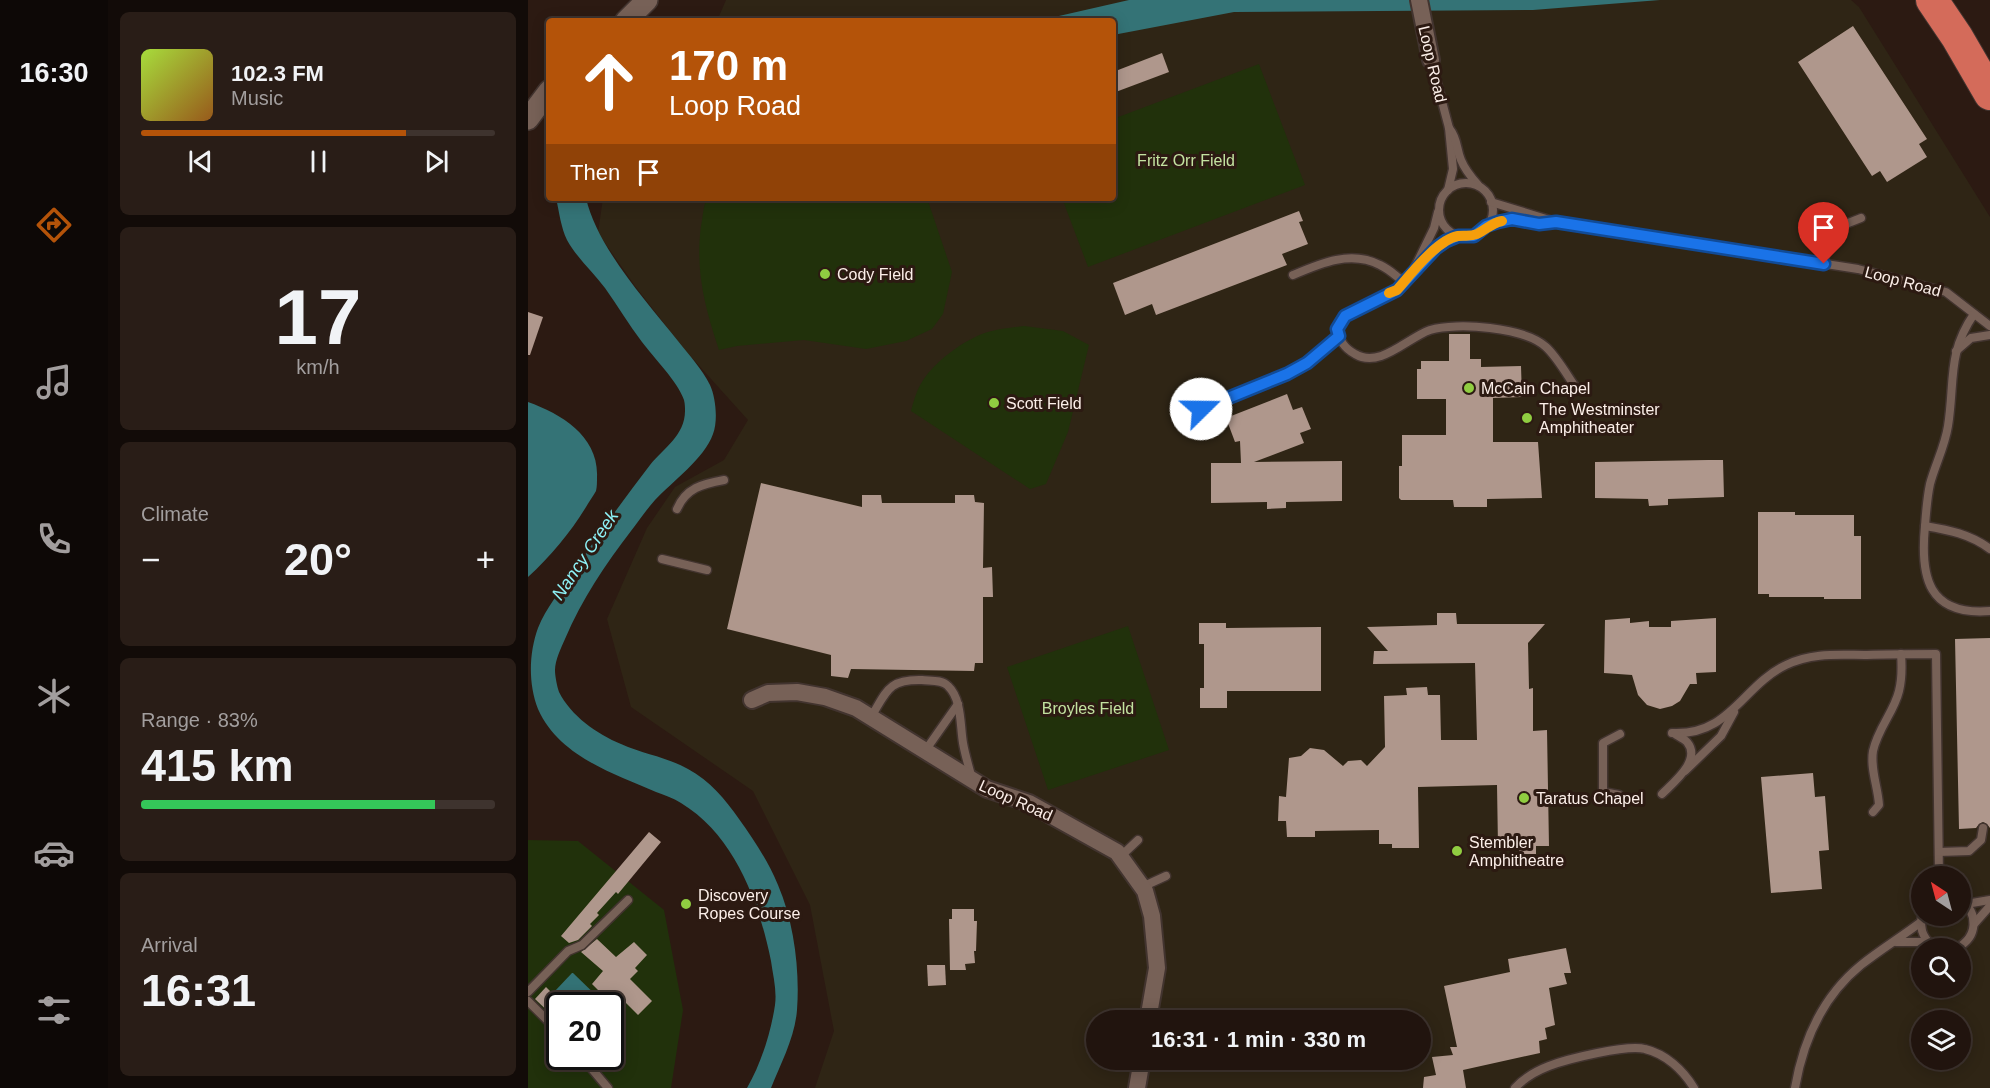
<!DOCTYPE html>
<meta charset="utf-8">
<style>
body{margin:0;font-family:Arial,sans-serif;background:#291d17;color:#f1f3f6;height:100vh;display:flex;flex-direction:column;font-size:22px;white-space:nowrap}
*{box-sizing:border-box;margin:0}
p{font-size:20px;color:#a29e9e}
.icon{flex:none;width:33px;height:33px;fill:none;stroke:currentColor;stroke-width:2;stroke-linecap:round;stroke-linejoin:round}
.map{position:relative;flex:1;overflow:hidden}
.side{display:flex;flex-direction:column;gap:12px;padding:12px;background:#120b08;width:420px}
.side>*{flex:none}
.top-card{position:absolute;left:18px;top:18px;width:570px;height:183px;border-radius:6px;box-shadow:0 3px 15px #0003,0 0 0 2px #3e332e;background:#b45309;color:#fff;overflow:hidden}
.needle{width:39px;rotate:324deg}
.fabs{position:absolute;left:1383px;top:866px;display:grid;gap:12px}
.fabs a{display:grid;place-items:center;width:60px;height:60px;border-radius:50%;background:#21140e;box-shadow:0 3px 15px #0003,0 0 0 2px #3e332e;font-size:30px}
.speed{position:absolute;left:18px;top:992px;display:flex;gap:12px;font-size:30px;font-weight:700;text-align:center}
.speed>*{display:grid;place-content:center;width:78px;height:78px;border-radius:50%;background:#21140e;box-shadow:0 3px 15px #0003,0 0 0 2px #3e332e;line-height:1}
.speed .limit{border:3px solid #111;border-radius:9px;background:#fff;color:#111}
.pin{position:absolute;display:grid;place-items:center;width:51px;height:51px;color:#fff;margin:-62px -26px;border-radius:50% 50% 50% 0;rotate:-45deg;box-shadow:0 0 6px #0007}
.pin .icon{rotate:45deg}
.me{position:absolute;width:66px;margin:-33px;rotate:68deg;stroke-linejoin:round;filter:drop-shadow(0 0 4px #0008)}
.turn{display:flex;align-items:center;gap:21px;height:126px;padding:0 24px;font-size:27px}
.turn .icon{width:78px;height:78px;stroke-width:2.5}
.turn b{display:block;font-size:42px;line-height:51px}
.then{display:flex;align-items:center;height:57px;padding:0 24px;background:#0003;gap:12px;font-size:22px}
.big{font-size:45px;font-weight:700;line-height:1.1}
.side .widget{flex:1;display:flex;flex-direction:column;justify-content:center;gap:9px;min-width:0;padding:0 21px;border-radius:9px;background:#291d17}
.side .dial{align-items:center;gap:0}
.dial b{font-size:78px;line-height:1}
.song{display:flex;align-items:center;gap:18px}
.cover{width:72px;height:72px;border-radius:9px;background:linear-gradient(135deg,hsl(80 70% 55%),hsl(30 70% 35%))}
.played{height:6px;border-radius:3px;background:linear-gradient(90deg,#b45309 75%,#3e332e 75%)}
.keys{display:flex;justify-content:space-around;direction:ltr}
.heat{display:flex;justify-content:space-between;align-items:center;font-size:33px;direction:ltr}
.charge{height:9px;border-radius:4px;background:linear-gradient(90deg,#34c759 83%,#3e332e 0)}
.trip{position:absolute;left:558px;top:1010px;width:345px;height:60px;border-radius:30px;background:#21140e;box-shadow:0 3px 15px #0003,0 0 0 2px #3e332e;font-weight:700;line-height:60px;text-align:center}
main{display:flex;flex:1;min-height:0}
.menu{display:flex;flex-direction:column;width:108px;justify-content:space-around;align-items:center;background:#0d0806;color:#a29e9e}
.menu .icon{width:42px;height:42px}
.menu .current{color:#b45309}
.menu b{font-size:27px;color:#f1f3f6}
.map>svg:first-child{display:block}
.education{fill:#2f2515;fill-rule:evenodd}
.green{fill:#21310b;fill-rule:evenodd}
.water{fill:#347376}
.building{fill:#af978c}
.lines{fill:none;stroke-linecap:round;stroke-linejoin:round}
.service-casing{stroke:#42342f;stroke-width:11}
.minor-casing{stroke:#42342f;stroke-width:20}
.tertiary-casing{stroke:#42342f;stroke-width:24}
.motorway-casing{stroke:#42342f;stroke-width:34}
.service{stroke:#776157;stroke-width:8}
.minor{stroke:#776157;stroke-width:16}
.tertiary{stroke:#776157;stroke-width:21}
.motorway{stroke:#d46b5a;stroke-width:32}
.route-casing{stroke:#114b97;stroke-width:15}
.route{stroke:#1a73e8;stroke-width:10}
.slow{stroke:#f59e0b;stroke-width:10}
.poi-dot{fill:#90cd41;stroke:#2c1a12;stroke-width:2}
.labels{text-anchor:middle;stroke-width:6;stroke-linejoin:round;paint-order:stroke}
.street-label{font-size:16px;fill:#fcefe9;stroke:#2c1a12}
.park-label{font-size:16px;fill:#c3e2a0;stroke:#2c1a12}
.poi-label{font-size:16px;fill:#fcefe9;stroke:#2c1a12;text-anchor:start}
.water-label{font-size:18px;font-style:italic;fill:#8ef2f7;stroke:#2c1a12}
</style>
<main>
<nav class="menu">
<b>16:30</b>
<svg class="icon current" aria-label="directions" viewBox="0 0 24 24"><path d="M12 3l9 9-9 9-9-9zM9 14v-3h6M13 9l2 2-2 2"/></svg>
<svg class="icon" aria-label="music" viewBox="0 0 24 24"><path d="M9 18V5l10-2v13"/><circle cx="6" cy="18" r="3"/><circle cx="16" cy="16" r="3"/></svg>
<svg class="icon" aria-label="phone" viewBox="0 0 24 24"><path d="M5 4h4l2 5-3 2q2 4 5 5l2-3 5 2v4C11 20 4 13 5 4z"/></svg>
<svg class="icon" aria-label="climate" viewBox="0 0 24 24"><path d="M12 3v18M4 7l16 10M4 17L20 7"/></svg>
<svg class="icon" aria-label="car" viewBox="0 0 24 24"><path d="M5 17H2v-5l4-1 3-4h7l3 4 3 1v5h-3M9 17h6M6 11h13"/><circle cx="7" cy="17" r="2"/><circle cx="17" cy="17" r="2"/></svg>
<svg class="icon" aria-label="filters" viewBox="0 0 24 24"><path d="M4 7h16M4 17h16"/><circle cx="9" cy="7" r="2"/><circle cx="15" cy="17" r="2"/></svg>
</nav>
<section class="side">
<div class="widget">
<div class="song"><i class="cover"></i><div><b>102.3 FM</b><p>Music</p></div></div>
<div class="played"></div>
<div class="keys"><svg class="icon" aria-label="previous" viewBox="0 0 24 24"><path d="M18 5L8 12l10 7zM5 5v14"/></svg><svg class="icon" aria-label="pause" viewBox="0 0 24 24"><path d="M8 5v14M16 5v14"/></svg><svg class="icon" aria-label="next" viewBox="0 0 24 24"><path d="M6 5l10 7-10 7zM19 5v14"/></svg></div>
</div>
<div class="widget dial"><b>17</b><p>km/h</p></div>
<div class="widget"><p>Climate</p>
<div class="heat"><a>−</a><b class="big">20°</b><a>+</a></div>
</div>
<div class="widget"><p>Range · 83%</p><b class="big">415 km</b><div class="charge"></div></div>
<div class="widget"><p>Arrival</p><b class="big">16:31</b></div>
</section>
<div class="map">
<svg width="1462" height="1088" viewBox="0 0 1462 1088">
<rect width="100%" height="100%" fill="#2c1a12"/>
<!-- education -->
<path class="education" d="M 198,0 L 1323,0 L 1331,7 L 1462,217 L 1462,1088 L 287,1088 L 306,1031 L 282,905 L 225,791 L 103,707 L 79,619 L 119,528 L 147,487 L 196,460 L 220,420 L 156,349 L 107,286 L 70,233 L 75,198 L 585,198 L 585,21 L 189,21 ZM 1394,876 L 1432,876 L 1432,915 L 1394,915 ZM 1394,948 L 1432,948 L 1432,987 L 1394,987 ZM 568,1020 L 892,1020 L 892,1059 L 568,1059 ZM 1394,1020 L 1432,1020 L 1432,1059 L 1394,1059 Z"/>
<!-- green -->
<g class="green">
<polygon points="731,64 777,185 560,267 534,198 585,198 585,119"/>
<path d="M 179,198 L 399,198 L 424,272 L 415,314 L 404,329 L 378,341 L 338,349 L 276,340 L 209,346 L 191,350 C 177,308 167,271 173,226 C 175,217 175,206 179,198 Z"/>
<path d="M 496,326 L 535,331 L 561,345 L 540,432 L 518,484 L 502,489 L 383,411 C 386,399 390,386 398,376 C 411,359 434,342 454,334 C 467,329 482,328 496,326 Z"/>
<polygon points="600,626 641,750 520,790 479,667"/>
<path d="M 0,840 L 50,841 L 136,910 L 155,1010 L 143,1088 L 0,1088 ZM 32,1005 L 82,1005 L 82,1056 L 32,1056 Z"/>
</g>
<!-- water -->
<g class="water">
<polygon points="601,0 1132,0 1005,10 706,12 585,35 585,21 509,21"/>
<path d="M 28,198 L 58,198 C 69,247 118,301 150,341 C 161,355 174,369 182,385 C 188,398 190,421 185,434 C 176,459 145,481 127,500 C 118,510 111,521 103,531 C 77,565 54,599 37,639 C 33,648 27,660 27,670 C 27,676 29,686 31,692 C 43,716 69,734 93,744 C 115,754 139,757 160,769 C 182,781 197,799 211,819 C 226,840 240,861 250,885 C 266,922 272,970 269,1010 C 267,1037 253,1063 243,1088 L 219,1088 C 233,1064 243,1032 247,1005 C 249,990 245,976 243,961 C 231,902 207,836 153,803 C 145,798 136,795 128,792 C 84,773 31,756 10,709 C 0,683 1,653 10,628 C 18,608 33,590 45,572 C 70,535 95,500 122,465 C 136,448 157,435 157,411 C 157,408 157,404 156,400 C 150,382 126,358 114,342 C 101,325 90,306 77,288 C 65,272 49,258 39,240 C 33,228 31,211 28,198 Z"/>
<path d="M 0,402 C 34,414 71,437 69,477 C 69,482 69,487 68,491 C 65,496 61,502 58,507 C 42,533 23,556 0,577 Z"/>
<polygon points="44,973 45,973 78,1005 42,1005 27,991"/>
</g>
<!-- building -->
<g class="building">
<polygon points="1325,26 1399,139 1391,144 1399,157 1359,182 1352,171 1344,176 1270,62"/>
<polygon points="634,53 641,72 585,93 585,72"/>
<polygon points="771,211 775,221 771,222 780,244 754,254 759,265 628,315 624,304 597,315 585,283"/>
<polygon points="0,312 15,317 2,355 0,355"/>
<polygon points="921,334 942,334 942,359 953,359 953,367 993,366 994,397 965,398 965,442 1010,442 1014,498 959,499 959,507 926,507 925,500 873,500 871,498 871,466 874,466 874,435 918,435 918,399 889,399 889,369 893,369 893,361 921,361"/>
<polygon points="759,394 765,410 774,407 783,429 772,433 776,443 726,462 814,461 814,501 758,502 758,508 739,509 739,502 683,503 683,463 713,463 712,441 707,442 698,418"/>
<polygon points="1180,460 1195,460 1196,497 1140,499 1140,505 1121,506 1120,499 1067,498 1067,462"/>
<polygon points="233,483 334,507 334,495 353,495 354,503 427,503 427,495 446,495 447,502 456,503 455,568 464,567 465,597 455,597 455,663 447,663 446,671 323,669 320,678 303,676 303,655 199,629"/>
<polygon points="1230,512 1267,512 1267,515 1326,515 1326,536 1333,536 1333,599 1296,599 1296,597 1241,597 1241,594 1230,594"/>
<polygon points="909,613 928,613 929,624 1017,624 1000,643 1001,689 1005,688 1005,731 1019,730 1021,846 1008,846 1008,854 991,854 991,847 970,847 969,785 890,787 891,848 864,848 864,844 851,844 851,830 787,831 787,837 759,837 758,821 750,821 751,796 758,797 761,758 773,756 782,748 796,750 815,766 820,761 833,760 839,766 857,747 856,696 879,695 878,688 899,687 900,695 912,695 913,740 949,740 947,663 845,664 846,651 860,651 839,627 909,625"/>
<polygon points="1102,618 1102,623 1121,621 1121,627 1143,627 1143,621 1188,618 1188,672 1168,673 1169,684 1162,684 1152,701 1144,706 1132,709 1119,705 1110,695 1104,675 1076,673 1077,620"/>
<polygon points="671,623 698,623 698,628 793,627 793,691 699,691 699,708 672,708 672,688 676,688 676,644 671,644"/>
<polygon points="1462,638 1462,828 1459,824 1455,822 1451,824 1448,828 1431,829 1427,639"/>
<polygon points="1285,773 1287,797 1297,796 1301,850 1291,851 1294,889 1243,893 1233,777"/>
<polygon points="121,832 133,842 90,894 88,892 69,913 71,915 62,924 64,926 50,940 41,943 33,936"/>
<polygon points="424,909 446,909 446,921 449,921 448,951 446,951 447,963 437,964 438,970 422,970 421,919 424,919"/>
<polygon points="69,939 88,957 106,942 119,955 107,968 110,971 102,979 124,1001 110,1015 88,993 81,1001 64,984 75,971 53,952"/>
<polygon points="1038,948 1043,973 1036,973 1039,984 1021,988 1027,1025 1017,1028 1019,1039 1011,1041 1012,1053 935,1070 938,1088 895,1088 896,1077 908,1075 904,1057 925,1055 922,1047 929,1047 916,986 982,972 980,959"/>
<polygon points="399,965 417,965 418,985 400,986"/>
<polygon points="18,987 32,1001 32,1023 7,999"/>
</g>
<g class="lines">
<!-- service casing -->
<g class="service-casing">
<g id="service">
<polyline points="903,60 921,128 925,169 920,190"/>
<path d="M 921,128 C 930,139 928,148 933,160 C 937,170 943,177 950,185"/>
<circle cx="938" cy="210" r="27"/>
<polyline points="963,202 1028,222 1330,269 1418,292 1462,326"/>
<path d="M 959,227 C 987,215 997,225 1024,222"/>
<path d="M 930,236 L 908,248 L 869,289 L 817,316 L 809,329 C 812,341 816,348 827,354 C 852,369 879,338 902,330 C 929,322 996,327 1018,347 C 1029,357 1039,375 1048,388"/>
<polyline points="1296,264 1300,231 1333,218"/>
<polyline points="886,269 906,228 910,212"/>
<path d="M 765,275 C 793,263 823,250 852,265 C 861,269 868,276 876,282"/>
<polyline points="1428,351 1443,338 1462,335"/>
<polyline points="673,409 759,374 779,363 811,337"/>
<path d="M 149,509 C 158,488 174,484 196,480"/>
<path d="M 1397,526 C 1398,512 1399,498 1402,484 C 1407,465 1417,446 1420,426 C 1427,382 1419,353 1446,314"/>
<path d="M 1462,549 C 1442,534 1421,530 1397,526 C 1392,577 1400,616 1462,611"/>
<polyline points="134,559 179,570"/>
<path d="M 343,717 C 359,691 360,679 394,680 C 402,681 414,679 420,686 C 434,699 432,726 435,743 C 437,755 441,767 444,779"/>
<path d="M 1144,733 C 1202,736 1214,686 1258,665 C 1284,652 1312,655 1339,655 C 1362,654 1385,654 1408,654 L 1411,876"/>
<polyline points="397,751 430,704"/>
<polyline points="1157,771 1193,736 1206,712"/>
<path d="M 1134,794 C 1146,782 1174,760 1159,742 C 1156,739 1150,736 1147,734"/>
<polyline points="1091,795 1075,792 1075,743 1092,734"/>
<path d="M 1345,812 L 1351,805 C 1350,787 1342,769 1345,751 C 1350,728 1366,712 1371,691 C 1374,679 1374,667 1373,654"/>
<polyline points="1411,852 1441,851 1453,840 1455,828"/>
<polyline points="593,856 610,840"/>
<polyline points="614,887 638,876"/>
<polyline points="1438,904 1462,900"/>
<path d="M 1394,915 C 1391,930 1396,942 1410,948"/>
<polyline points="1446,924 1462,906"/>
<polyline points="1368,942 1401,942"/>
<path d="M 1429,948 C 1450,937 1451,913 1432,899"/>
<polyline points="0,992 40,951 54,945 100,900"/>
<polyline points="0,1001 32,1033"/>
<polyline points="621,1017 666,1020"/>
<path d="M 738,1020 C 763,1013 782,1010 806,1020"/>
<polyline points="892,1028 894,1028 892,1032"/>
<polyline points="53,1056 80,1088"/>
<polyline points="844,1059 855,1066 866,1064 873,1059"/>
<path d="M 987,1088 C 996,1078 1008,1071 1021,1066 C 1039,1059 1100,1044 1117,1049 C 1138,1054 1155,1070 1166,1088"/>
<path d="M 1267,1088 C 1275,1041 1295,996 1333,965 C 1352,950 1373,937 1393,922"/>
</g>
</g>
<!-- minor casing -->
<g class="minor-casing">
<g id="minor">
<polyline points="891,0 903,60"/>
<polyline points="224,700 240,693 269,692 297,697 328,708 459,789 501,803 589,852 617,891 624,916 629,968 620,1020"/>
<polyline points="609,1088 614,1059"/>
</g>
</g>
<!-- tertiary casing -->
<g class="tertiary-casing">
<g id="tertiary">
<polyline points="98,21 119,0"/>
<polyline points="0,119 21,91"/>
</g>
</g>
<!-- motorway casing -->
<g class="motorway-casing">
<polyline id="motorway" points="1404,0 1429,37 1462,94"/>
</g>
<!-- service -->
<use href="#service" class="service"/>
<!-- minor -->
<use href="#minor" class="minor"/>
<!-- tertiary -->
<use href="#tertiary" class="tertiary"/>
<!-- motorway -->
<use href="#motorway" class="motorway"/>
</g>
<g class="lines">
<!-- route casing -->
<g class="route-casing">
<polyline id="route" points="673,409 759,374 779,363 811,336 809,329 817,316 869,290 908,248 918,241 930,236 946,236 958,226 970,222 984,219 1011,224 1028,222 1296,264"/>
</g>
<!-- route -->
<use href="#route" class="route"/>
<!-- slow -->
<path class="slow" d="M 861,293 L 869,290 C 882,275 910,239 930,236 C 937,235 942,237 949,234 C 958,230 963,223 974,221"/>
</g>
<!-- markers -->
<g class="poi-dot">
<circle cx="297" cy="274" r="6"/>
<circle cx="941" cy="388" r="6"/>
<circle cx="466" cy="403" r="6"/>
<circle cx="999" cy="418" r="6"/>
<circle cx="996" cy="798" r="6"/>
<circle cx="929" cy="851" r="6"/>
<circle cx="158" cy="904" r="6"/>
</g>
<g class="labels">
<!-- street labels -->
<g class="street-label">
<text transform="translate(905 64) rotate(77)" y="6">Loop Road</text>
<text transform="translate(1375 281) rotate(15)" y="6">Loop Road</text>
<text transform="translate(488 800) rotate(24)" y="6">Loop Road</text>
</g>
<!-- park labels -->
<g class="park-label">
<text x="658" y="166">Fritz Orr Field</text>
<text x="560" y="714">Broyles Field</text>
</g>
<!-- poi labels -->
<g class="poi-label">
<text x="309" y="280">Cody Field</text>
<text x="953" y="394">McCain Chapel</text>
<text x="478" y="409">Scott Field</text>
<text x="1011" y="415">The Westminster<tspan x="1011" dy="18">Amphitheater</tspan></text>
<text x="1008" y="804">Taratus Chapel</text>
<text x="941" y="848">Stembler<tspan x="941" dy="18">Amphitheatre</tspan></text>
<text x="170" y="901">Discovery<tspan x="170" dy="18">Ropes Course</tspan></text>
</g>
<!-- water labels -->
<g class="water-label">
<text transform="translate(57 555) rotate(-56)" y="6">Nancy Creek</text>
</g>
</g>
</svg>
<div class="fabs">
<a><svg class="needle" viewBox="-14 -14 28 28"><path d="M0-13l5 13h-10z" fill="#e53935"/><path d="M0 13l5-13h-10z" fill="#a29e9e"/></svg></a>
<a><svg class="icon" aria-label="search" viewBox="0 0 24 24"><circle cx="10" cy="10" r="6"/><path d="M15 15l6 6"/></svg></a>
<a><svg class="icon" aria-label="layers" viewBox="0 0 24 24"><path d="M12 4l9 5-9 5-9-5zM3 14l9 5 9-5"/></svg></a>
</div>
<div class="speed"><div class="limit">20</div></div>
<div class="pin" style="left:1296px;top:264px;background:#d93025"><svg class="icon" aria-label="arrive" viewBox="0 0 24 24"><path d="M6 21V4h12l-3 4 3 4H6"/></svg></div>
<svg class="me" style="left:673px;top:409px" viewBox="-20 -20 40 40"><circle r="19" fill="#fff"/><path d="M0-13L10 11 0 6-10 11z" fill="#1a73e8"/></svg>
<div class="trip">16:31 · 1 min · 330 m</div>
<div class="top-card">
<div class="turn"><svg class="icon" aria-label="ahead" viewBox="0 0 24 24"><path d="M12 20V5M6 11l6-6 6 6"/></svg><div><b>170 m</b>Loop Road</div></div>
<div class="then">Then<svg class="icon" aria-label="arrive" viewBox="0 0 24 24"><path d="M6 21V4h12l-3 4 3 4H6"/></svg></div>
</div>
</div>
</main>
